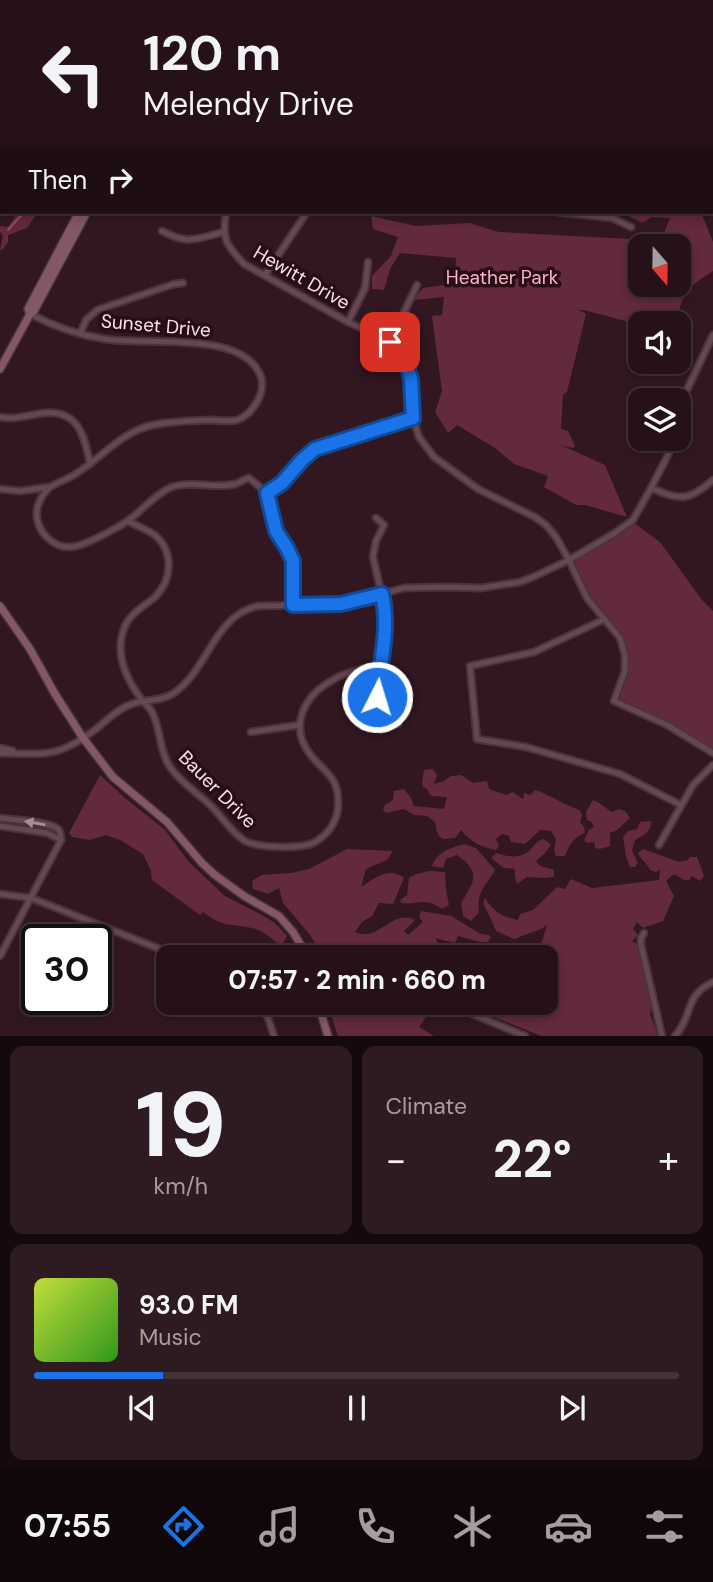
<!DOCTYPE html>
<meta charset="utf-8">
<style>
body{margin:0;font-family:"DM Sans",sans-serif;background:#2e1a21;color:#f1f3f6;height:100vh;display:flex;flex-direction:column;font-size:26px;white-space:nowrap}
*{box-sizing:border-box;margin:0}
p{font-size:23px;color:#a49da2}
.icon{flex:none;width:38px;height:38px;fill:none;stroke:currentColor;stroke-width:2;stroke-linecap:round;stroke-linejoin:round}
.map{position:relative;height:1036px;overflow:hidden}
.drawer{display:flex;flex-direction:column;gap:10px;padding:10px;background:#15090d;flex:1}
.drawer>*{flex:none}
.banner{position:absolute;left:0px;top:0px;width:714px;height:214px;box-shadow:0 4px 10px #0003,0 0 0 2px #423137;background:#261118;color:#f1f3f6;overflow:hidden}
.needle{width:46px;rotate:160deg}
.controls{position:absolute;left:628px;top:234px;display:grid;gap:14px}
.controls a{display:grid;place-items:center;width:63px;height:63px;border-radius:14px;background:#261118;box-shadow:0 4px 10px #0003,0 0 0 2px #423137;font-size:35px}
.speed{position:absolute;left:21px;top:924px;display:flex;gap:14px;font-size:35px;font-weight:700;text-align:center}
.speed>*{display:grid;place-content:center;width:91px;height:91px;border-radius:50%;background:#261118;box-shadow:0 4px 10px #0003,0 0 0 2px #423137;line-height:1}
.speed .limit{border:4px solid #111;border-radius:10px;background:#fff;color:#111}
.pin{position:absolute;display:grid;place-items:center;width:60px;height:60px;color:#fff;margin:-30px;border-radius:14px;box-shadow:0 4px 10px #0006}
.me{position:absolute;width:77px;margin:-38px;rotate:5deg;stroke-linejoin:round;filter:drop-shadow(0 0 5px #0008)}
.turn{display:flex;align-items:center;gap:24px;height:147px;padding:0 28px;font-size:32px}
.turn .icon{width:91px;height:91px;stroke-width:2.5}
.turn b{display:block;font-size:49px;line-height:60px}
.then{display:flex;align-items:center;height:66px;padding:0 28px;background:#0003;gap:14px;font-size:26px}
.big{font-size:52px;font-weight:800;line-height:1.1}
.drawer .tile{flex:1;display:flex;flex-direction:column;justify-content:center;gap:10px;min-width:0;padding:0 24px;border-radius:14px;background:#2e1a21}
.drawer .dial{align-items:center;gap:0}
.dial b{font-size:91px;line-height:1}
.song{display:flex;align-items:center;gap:21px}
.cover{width:84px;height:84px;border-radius:10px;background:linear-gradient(135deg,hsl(70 70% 55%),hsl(110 70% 35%))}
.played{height:7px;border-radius:4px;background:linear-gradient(90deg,#1a73e8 20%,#423137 20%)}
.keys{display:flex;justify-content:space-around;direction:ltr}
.heat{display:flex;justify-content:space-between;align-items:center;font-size:38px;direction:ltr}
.drawer .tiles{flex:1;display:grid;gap:10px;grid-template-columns:1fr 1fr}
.tile:last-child{grid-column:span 2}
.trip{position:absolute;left:156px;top:945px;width:402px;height:70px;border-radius:14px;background:#261118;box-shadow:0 4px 10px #0003,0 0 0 2px #423137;font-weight:800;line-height:70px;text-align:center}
.tab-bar{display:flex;height:112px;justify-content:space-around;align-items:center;background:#0f070a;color:#a49da2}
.tab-bar .icon{width:49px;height:49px}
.tab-bar .active{color:#1a73e8}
.tab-bar b{font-size:32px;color:#f1f3f6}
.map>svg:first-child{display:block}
.green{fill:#63293e}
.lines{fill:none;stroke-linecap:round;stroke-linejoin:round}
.stream{stroke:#9a4765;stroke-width:2}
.minor-casing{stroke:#49343b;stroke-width:9}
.secondary-casing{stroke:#49343b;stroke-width:10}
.minor{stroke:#664650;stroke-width:5}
.secondary{stroke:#845765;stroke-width:7}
.oneway{fill:#a78d94}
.route-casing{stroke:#114b97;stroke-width:18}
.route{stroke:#1a73e8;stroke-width:12}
.labels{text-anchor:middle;stroke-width:7;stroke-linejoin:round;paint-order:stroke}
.street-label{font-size:19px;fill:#f7e3e8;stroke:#280d17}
.park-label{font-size:19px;fill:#fbb3c9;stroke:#280d17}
</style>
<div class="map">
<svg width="713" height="1036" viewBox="0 0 713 1036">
<rect width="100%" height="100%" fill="#321720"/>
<!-- green -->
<g class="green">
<polygon points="18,212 38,212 27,228 8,235 8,242 3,249 0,250 3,236 0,232 0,226 8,227"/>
<path d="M 625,212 L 701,212 L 713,242 L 713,271 C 685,289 683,292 676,324 L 640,325 L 584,310 L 579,310 L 586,314 L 567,392 L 563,395 L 561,429 L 568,431 L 575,446 L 573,448 L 561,445 L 605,465 L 627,517 L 585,505 L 576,505 L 544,487 L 548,476 L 514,464 L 495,448 L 457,425 L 448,433 L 435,412 L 442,391 L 432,316 L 442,315 L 444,297 L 413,300 L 423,288 L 450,284 L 455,280 L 456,258 L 400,253 L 390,269 L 384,290 L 372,289 L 372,276 L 391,256 L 398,237 L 373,229 L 371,216 L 416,226 L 469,223 L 499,232 L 629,239 L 638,252 L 640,251 L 640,285 L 679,285 L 679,247 L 652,247 L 661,240 L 670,218 L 652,217 L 642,223 L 627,215 Z"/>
<polygon points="634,523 660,542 702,600 713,611 713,755 682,734 618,700 627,670 624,645 592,604 568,560"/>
<path d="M 433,769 L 437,775 L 434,784 L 444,781 L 451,776 L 461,775 L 473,783 L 487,781 L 489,789 L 506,795 L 513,792 L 523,799 L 524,793 L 530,795 L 535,790 C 551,795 564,805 580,810 L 582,816 L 580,822 L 584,827 L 585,833 C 574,836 569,846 565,856 L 556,856 L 554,850 L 556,839 L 551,831 L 540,830 L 525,844 L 511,842 L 509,836 L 502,834 L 496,839 L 499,846 L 496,850 C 481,847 471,842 461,830 L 455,838 L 443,839 L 438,835 L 435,822 L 427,816 L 414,815 L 404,809 L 386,813 L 383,810 L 385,805 L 393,800 L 394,791 L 404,789 L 411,798 L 414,806 L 444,809 L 447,797 L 431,796 L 427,789 L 423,787 L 422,782 L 424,770 Z"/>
<path d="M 100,775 L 125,798 L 165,830 L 189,862 L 225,896 L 262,915 L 275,923 L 287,936 L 281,946 C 272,939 263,930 252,928 C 229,923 223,928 203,912 L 200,915 L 152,880 L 151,871 L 143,854 L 120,840 L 106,835 L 90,840 L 72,837 L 69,833 Z"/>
<path d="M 593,800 C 601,803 605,808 612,812 L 619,809 L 625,811 L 630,818 L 617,830 L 610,833 L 610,846 L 600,849 L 595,848 L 594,842 L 587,843 L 584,840 L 589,830 L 594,827 L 592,822 L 587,820 L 586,812 Z"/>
<path d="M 651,821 C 651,832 644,835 635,840 L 632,851 L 638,863 L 635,867 L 630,867 L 626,856 L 623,837 L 628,831 L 637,829 L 640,822 Z"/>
<path d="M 544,839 L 551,845 L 546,852 L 536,861 L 540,866 L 554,870 L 554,877 L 544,878 L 527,877 L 517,884 L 515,877 L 515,869 L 504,868 L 491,858 L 496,853 C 507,857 521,859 530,850 C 536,844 536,841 544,839 Z"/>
<path d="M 464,844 L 476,848 L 495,870 C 485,888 477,889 479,912 L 471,921 L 463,916 L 461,904 C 473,881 483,874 457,855 L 446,859 L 443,868 L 432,866 C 437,852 450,848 464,844 Z"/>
<path d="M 347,849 L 393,851 L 387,860 L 366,869 L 361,887 C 374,878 390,866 404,878 L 393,904 L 379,903 L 372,916 L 362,922 L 355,932 C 359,933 363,935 367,934 C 382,933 396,910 415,920 L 404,931 L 408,935 L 423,922 L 419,917 L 421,911 L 451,916 L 479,933 L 491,936 L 488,942 L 480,942 L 458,936 L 455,943 L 435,938 L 440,946 L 448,950 L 448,957 L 432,957 L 424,951 L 422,957 L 324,957 L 310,935 L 283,903 L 279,888 L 268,894 L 253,889 L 252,881 L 262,875 L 291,873 L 309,869 Z"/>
<path d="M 643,849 L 679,862 L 688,860 L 690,857 L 697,857 L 704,876 L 700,881 L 692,876 L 689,880 L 684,880 L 674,874 L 666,881 L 674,896 L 663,921 L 643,928 L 637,922 L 633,929 L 638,935 L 632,941 L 638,945 L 652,1001 L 650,1014 L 658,1036 L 541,1036 L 472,1008 L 473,1003 L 546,1003 L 546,957 L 541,957 L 540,948 L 547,925 L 541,929 L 514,939 L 496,931 L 490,917 L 483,903 L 485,898 C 494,912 502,917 518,920 L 520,914 L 533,910 L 557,887 L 565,889 L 571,879 L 592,888 L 659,880 L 660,870 L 655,872 L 650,870 C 647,863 641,860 638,853 Z"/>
<path d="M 429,871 L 445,872 L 446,890 L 449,905 L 442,909 C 438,907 435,904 431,903 C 422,900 411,905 401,903 L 400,900 L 407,895 L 409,878 L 416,874 Z"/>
<polygon points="327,1003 411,1003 427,1016 419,1027 434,1036 338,1036"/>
</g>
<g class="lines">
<!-- stream -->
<g class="stream">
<polyline points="318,2 324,0"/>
<polyline points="8,230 24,212"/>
</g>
<!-- minor casing -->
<g class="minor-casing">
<g id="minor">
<polyline points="366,0 367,2"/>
<polyline points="493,2 494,0"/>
<polyline points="712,16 713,16"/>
<polyline points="0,128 2,128"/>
<polyline points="712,161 713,161"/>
<path d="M 226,212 C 222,239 225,244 244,264 L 348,322 L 390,342 L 405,359 L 411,379 L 413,418 L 419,437 L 434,457 L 478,489 L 535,517 L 546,525 L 556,537 L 569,560 L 587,598 L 620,638 L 625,655 L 625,671 L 614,701 L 667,725 L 713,753"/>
<polyline points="557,212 612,218 631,227"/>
<path d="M 162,231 C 188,245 196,239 223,232"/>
<polyline points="265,275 307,212"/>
<path d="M 30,314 C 53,326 78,335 105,339 C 146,346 244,329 261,377 C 266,393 252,415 237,420 C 230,422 218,420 210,420 C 191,421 172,421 153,425 C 123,431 102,457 77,473 C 69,479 57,482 49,488 C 46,491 41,497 40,501 C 33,514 38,530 49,539 C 67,556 89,542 107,533 C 115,528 123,525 130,519 C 144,509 155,494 172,487 C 192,480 214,489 235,484 C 240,483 244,479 249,478 L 267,493 L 276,531 L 287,548 L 293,561 L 293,605"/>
<polyline points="348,322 365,288 368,262"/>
<polyline points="80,334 86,320 97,310 174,284 183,283"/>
<polyline points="390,342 417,285"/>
<path d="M 0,417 C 16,420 28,415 44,413 C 79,409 85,438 90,464"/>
<polyline points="679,417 685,394 713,335"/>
<path d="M 651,488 C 680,500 688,502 713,480"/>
<polyline points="0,489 21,491 49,487"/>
<polyline points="267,493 282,483 302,460 315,449 413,418"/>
<polyline points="376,518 384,525 376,541 373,557 386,613 378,697 384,710 398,724"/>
<path d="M 128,521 C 136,526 149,530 156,536 C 174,553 172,580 155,597 C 144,607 131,612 125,626 C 114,652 126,679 142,700 C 145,704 150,708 152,712 C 161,729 159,751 170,767 C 181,783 199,794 212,807 C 223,818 232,833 245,841 C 259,848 299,849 313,843 C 327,836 338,822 338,805 C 340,773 319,771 306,748 C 294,728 301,706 317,691 C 336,675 355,668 379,667"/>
<polyline points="605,619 534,652 470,666 477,739 526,747 620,774 681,805"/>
<polyline points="251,732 299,725"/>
<polyline points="0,748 13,751"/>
<path d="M 0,753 C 46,754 58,758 96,729 C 107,720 119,708 132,704 C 146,699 161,702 174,693 C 208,670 214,615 258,606 L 341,604 L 404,588 L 447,587 L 481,588 L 520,582 L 533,577 L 569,560 L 615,533 L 633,520 L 651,488 L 670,451 L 673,439"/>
<path d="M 0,818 C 13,820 48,821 58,829 C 61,832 61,836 61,840"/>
<polyline points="0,826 47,833 61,840"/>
<polyline points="659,845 693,785 713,765"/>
<polyline points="0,894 31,898 180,957"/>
<polyline points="644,933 641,938 641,945 662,1036"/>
<polyline points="0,956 61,840"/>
<polyline points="260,1003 268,1018 274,1036"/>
<polyline points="446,1003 525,1036"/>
<path d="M 675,1036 C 693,1017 684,995 713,982"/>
</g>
</g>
<!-- secondary casing -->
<g class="secondary-casing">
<g id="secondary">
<polyline points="396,2 398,0"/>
<polyline points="30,314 28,309 79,212"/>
<polyline points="0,369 30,314 34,311 87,212"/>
<polyline points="0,606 30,649 55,694 83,738 113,777 167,822 202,863 215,875 244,896 279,916 293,932 308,957"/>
<polyline points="318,1003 328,1036"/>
</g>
</g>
<!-- minor -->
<use href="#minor" class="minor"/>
<!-- secondary -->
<use href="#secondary" class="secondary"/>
</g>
<!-- one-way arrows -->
<defs><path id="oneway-solid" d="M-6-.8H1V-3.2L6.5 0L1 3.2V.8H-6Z" transform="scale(1.75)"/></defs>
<use class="oneway" href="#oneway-solid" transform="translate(35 823) rotate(-170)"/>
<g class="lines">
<!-- route casing -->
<g class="route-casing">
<path id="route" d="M 377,697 C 380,663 390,628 382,594 L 341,604 L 293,605 L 293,561 L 287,548 L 276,531 L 267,493 L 282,483 L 302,460 L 315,449 L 413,418 L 411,379 L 405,359 L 390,342"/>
</g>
<!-- route -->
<use href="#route" class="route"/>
</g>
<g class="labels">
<!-- street labels -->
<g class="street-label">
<text transform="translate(302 277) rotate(30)" y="7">Hewitt Drive</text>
<text transform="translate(156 325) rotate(5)" y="7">Sunset Drive</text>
<text transform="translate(218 789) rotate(45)" y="7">Bauer Drive</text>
</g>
<!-- park labels -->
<g class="park-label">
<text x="502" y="284">Heather Park</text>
</g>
</g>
</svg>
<div class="controls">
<a><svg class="needle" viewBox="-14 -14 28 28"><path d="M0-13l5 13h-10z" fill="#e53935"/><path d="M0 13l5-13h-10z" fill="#a49da2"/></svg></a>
<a><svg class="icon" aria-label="sound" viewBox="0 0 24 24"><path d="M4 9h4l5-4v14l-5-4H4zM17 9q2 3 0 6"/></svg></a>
<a><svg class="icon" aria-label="layers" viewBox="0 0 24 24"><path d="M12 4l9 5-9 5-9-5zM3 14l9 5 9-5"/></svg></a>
</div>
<div class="speed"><div class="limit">30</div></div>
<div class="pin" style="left:390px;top:342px;background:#d93025"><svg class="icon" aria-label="arrive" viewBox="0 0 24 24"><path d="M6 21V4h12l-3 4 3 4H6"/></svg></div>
<svg class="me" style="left:377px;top:697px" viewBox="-20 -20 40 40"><circle r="17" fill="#1a73e8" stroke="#fff" stroke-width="3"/><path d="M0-11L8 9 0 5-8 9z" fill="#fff"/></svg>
<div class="trip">07:57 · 2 min · 660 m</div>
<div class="banner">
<div class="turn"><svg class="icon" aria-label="left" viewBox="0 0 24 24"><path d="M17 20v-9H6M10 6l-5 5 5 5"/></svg><div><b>120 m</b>Melendy Drive</div></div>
<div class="then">Then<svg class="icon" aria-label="right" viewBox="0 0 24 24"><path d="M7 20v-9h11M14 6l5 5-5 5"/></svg></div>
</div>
</div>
<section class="drawer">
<div class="tiles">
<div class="tile dial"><b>19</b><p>km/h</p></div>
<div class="tile"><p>Climate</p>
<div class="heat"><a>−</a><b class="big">22°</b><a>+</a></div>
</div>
<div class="tile">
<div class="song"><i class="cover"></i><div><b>93.0 FM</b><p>Music</p></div></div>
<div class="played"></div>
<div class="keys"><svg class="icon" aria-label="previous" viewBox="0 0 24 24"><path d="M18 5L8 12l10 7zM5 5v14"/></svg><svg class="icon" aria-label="pause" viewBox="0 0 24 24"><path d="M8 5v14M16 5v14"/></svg><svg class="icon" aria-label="next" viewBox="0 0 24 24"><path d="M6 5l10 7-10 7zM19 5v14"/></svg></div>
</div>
</div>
</section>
<nav class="tab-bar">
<b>07:55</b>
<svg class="icon active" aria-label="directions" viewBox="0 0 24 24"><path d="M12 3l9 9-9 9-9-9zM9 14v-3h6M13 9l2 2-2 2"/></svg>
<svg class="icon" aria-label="music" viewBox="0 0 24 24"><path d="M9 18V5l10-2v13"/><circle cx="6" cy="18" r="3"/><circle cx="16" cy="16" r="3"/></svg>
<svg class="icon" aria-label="phone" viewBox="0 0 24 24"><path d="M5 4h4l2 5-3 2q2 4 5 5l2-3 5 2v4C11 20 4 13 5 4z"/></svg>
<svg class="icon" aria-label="climate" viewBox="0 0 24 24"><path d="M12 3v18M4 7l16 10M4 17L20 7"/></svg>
<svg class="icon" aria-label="car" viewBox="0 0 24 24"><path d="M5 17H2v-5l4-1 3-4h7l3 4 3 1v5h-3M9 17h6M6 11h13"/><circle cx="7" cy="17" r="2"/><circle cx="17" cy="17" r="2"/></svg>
<svg class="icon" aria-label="filters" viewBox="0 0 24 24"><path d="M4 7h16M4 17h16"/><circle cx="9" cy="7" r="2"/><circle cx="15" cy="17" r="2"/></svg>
</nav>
